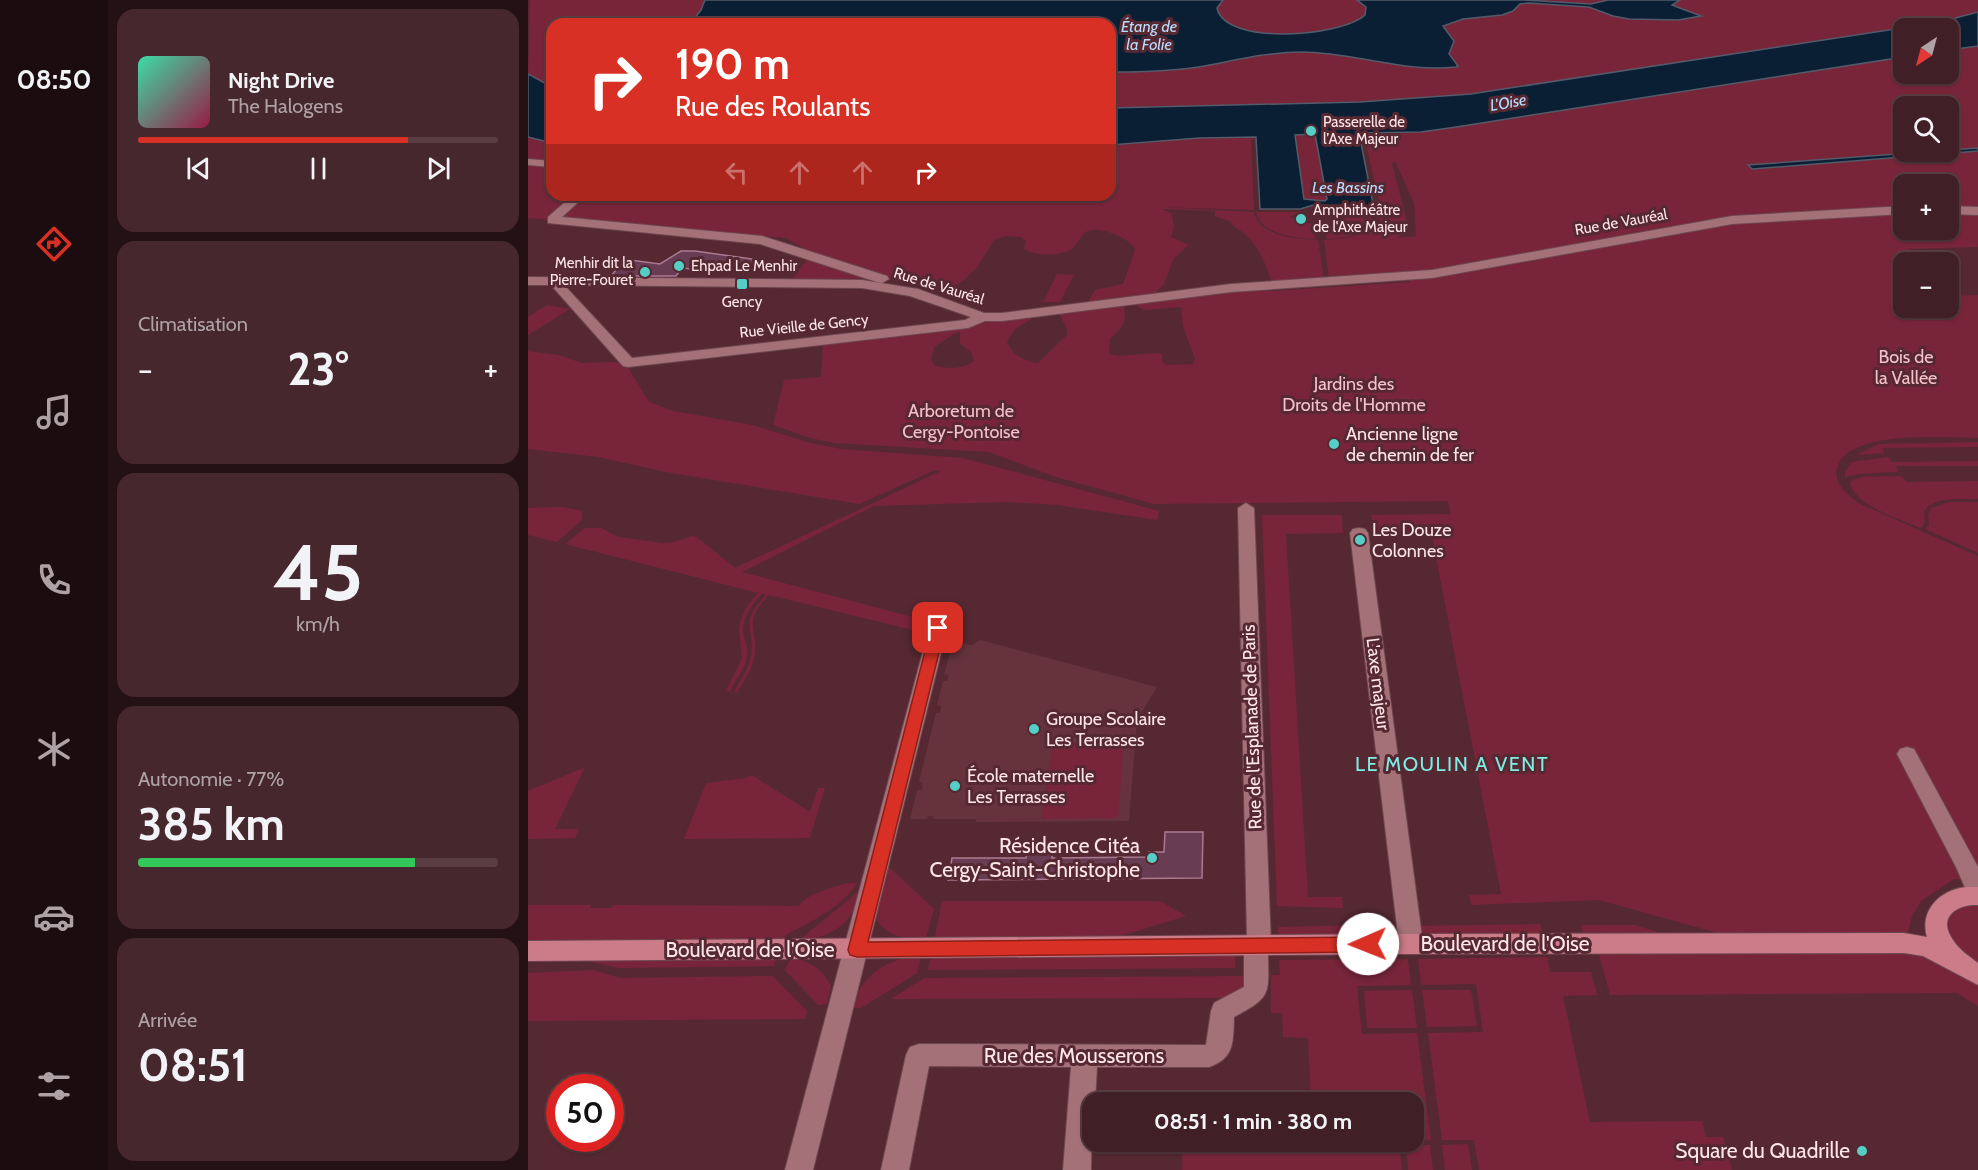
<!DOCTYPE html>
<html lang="fr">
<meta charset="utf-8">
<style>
body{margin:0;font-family:Cabin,sans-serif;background:#47272e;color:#f1f3f6;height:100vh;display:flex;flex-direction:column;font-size:22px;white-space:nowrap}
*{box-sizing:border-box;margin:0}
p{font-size:20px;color:#aea2a7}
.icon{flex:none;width:33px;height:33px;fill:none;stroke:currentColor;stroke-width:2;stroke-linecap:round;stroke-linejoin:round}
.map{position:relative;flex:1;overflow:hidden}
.sheet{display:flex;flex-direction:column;gap:9px;padding:9px;background:#231115;width:420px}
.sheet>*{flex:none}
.banner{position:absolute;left:18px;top:18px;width:570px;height:183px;border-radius:18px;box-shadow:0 2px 4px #0004,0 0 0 2px #593d43;background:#d93025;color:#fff;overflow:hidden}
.needle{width:39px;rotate:216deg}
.tools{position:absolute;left:1365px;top:18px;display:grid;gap:12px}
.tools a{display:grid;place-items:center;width:66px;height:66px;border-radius:12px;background:#401f26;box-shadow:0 2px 4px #0004,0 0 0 2px #593d43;font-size:30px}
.speed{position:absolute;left:18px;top:1074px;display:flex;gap:12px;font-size:30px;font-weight:700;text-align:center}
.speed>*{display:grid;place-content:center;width:78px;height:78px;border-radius:50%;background:#401f26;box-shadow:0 2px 4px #0004,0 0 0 2px #593d43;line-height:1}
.speed .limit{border:9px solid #d22;background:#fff;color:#111}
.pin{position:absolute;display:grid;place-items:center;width:51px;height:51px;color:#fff;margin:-26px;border-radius:12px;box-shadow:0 3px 9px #0006}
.me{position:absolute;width:66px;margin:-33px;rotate:269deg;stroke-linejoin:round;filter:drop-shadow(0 0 4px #0008)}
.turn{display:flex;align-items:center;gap:21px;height:126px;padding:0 30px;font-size:27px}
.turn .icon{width:78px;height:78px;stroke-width:2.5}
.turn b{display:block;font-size:42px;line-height:51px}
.lanes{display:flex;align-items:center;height:57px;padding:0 30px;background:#0003;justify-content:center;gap:30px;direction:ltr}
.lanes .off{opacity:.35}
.big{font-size:45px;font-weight:700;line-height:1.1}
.sheet .card{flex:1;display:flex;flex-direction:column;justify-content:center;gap:9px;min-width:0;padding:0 21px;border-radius:18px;background:#47272e}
.sheet .dial{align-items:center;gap:0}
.dial b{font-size:78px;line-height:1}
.song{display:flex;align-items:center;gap:18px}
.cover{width:72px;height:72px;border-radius:9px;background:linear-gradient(135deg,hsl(160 70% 55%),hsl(340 70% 35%))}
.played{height:6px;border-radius:3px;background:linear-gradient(90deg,#d93025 75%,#593d43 75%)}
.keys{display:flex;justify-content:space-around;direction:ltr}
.heat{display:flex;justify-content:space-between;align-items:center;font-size:33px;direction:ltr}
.charge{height:9px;border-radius:4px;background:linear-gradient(90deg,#34c759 77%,#593d43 0)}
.trip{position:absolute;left:554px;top:1092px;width:342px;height:60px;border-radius:18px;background:#401f26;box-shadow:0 2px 4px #0004,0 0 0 2px #593d43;font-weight:700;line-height:60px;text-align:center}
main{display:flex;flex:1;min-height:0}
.dock{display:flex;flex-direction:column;width:108px;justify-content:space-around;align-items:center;background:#1a0c0f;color:#aea2a7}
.dock .icon{width:42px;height:42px}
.dock .active{color:#d93025}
.dock b{font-size:27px;color:#f1f3f6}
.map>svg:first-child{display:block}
.built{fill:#66333d}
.green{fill:#78253a;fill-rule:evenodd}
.water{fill:#0a1f34;stroke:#535b6a;stroke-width:1.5;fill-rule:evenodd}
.building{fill:#683d53;stroke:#aa7a91;stroke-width:1.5}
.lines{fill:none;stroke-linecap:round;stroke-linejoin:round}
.minor-casing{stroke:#6c474f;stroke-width:2}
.major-casing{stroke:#6c474f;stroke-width:2}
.minor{fill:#a57179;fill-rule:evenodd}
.major{fill:#cc7b89;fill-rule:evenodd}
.route{fill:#d93025;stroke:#8d1f18;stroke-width:1.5}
.poi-dot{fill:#55cec5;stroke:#562932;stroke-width:2}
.labels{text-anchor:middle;stroke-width:6;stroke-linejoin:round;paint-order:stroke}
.far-poi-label{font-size:15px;fill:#fee6e9;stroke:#562932;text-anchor:start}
.far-street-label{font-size:15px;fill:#fee6e9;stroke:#562932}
.far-water-label{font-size:16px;font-style:italic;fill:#bdf;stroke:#562932}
.park-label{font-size:18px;fill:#f5c1c8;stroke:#562932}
.poi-label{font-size:18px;fill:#fee6e9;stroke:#562932;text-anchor:start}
.street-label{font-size:18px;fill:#fee6e9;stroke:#562932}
.neighbourhood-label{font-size:20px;letter-spacing:1.5px;fill:#81ece3;stroke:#562932}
.near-poi-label{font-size:21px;fill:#fee6e9;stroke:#562932;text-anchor:end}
.near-street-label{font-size:21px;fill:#fee6e9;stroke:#562932}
</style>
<main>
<nav class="dock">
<b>08:50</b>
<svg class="icon active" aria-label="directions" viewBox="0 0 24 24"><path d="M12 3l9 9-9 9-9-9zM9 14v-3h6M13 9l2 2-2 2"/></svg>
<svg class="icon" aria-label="music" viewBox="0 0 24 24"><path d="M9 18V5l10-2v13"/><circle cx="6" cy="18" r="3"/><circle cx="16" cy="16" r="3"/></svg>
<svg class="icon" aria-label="phone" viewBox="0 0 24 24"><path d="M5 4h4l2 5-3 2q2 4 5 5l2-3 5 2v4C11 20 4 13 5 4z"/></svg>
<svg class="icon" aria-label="climate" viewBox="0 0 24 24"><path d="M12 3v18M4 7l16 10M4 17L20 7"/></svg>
<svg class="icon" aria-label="car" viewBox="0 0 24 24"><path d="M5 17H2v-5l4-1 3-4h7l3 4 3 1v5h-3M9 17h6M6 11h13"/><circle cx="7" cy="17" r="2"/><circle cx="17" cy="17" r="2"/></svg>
<svg class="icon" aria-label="filters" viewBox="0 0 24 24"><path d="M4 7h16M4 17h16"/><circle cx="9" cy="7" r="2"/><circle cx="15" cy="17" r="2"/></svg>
</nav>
<section class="sheet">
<div class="card">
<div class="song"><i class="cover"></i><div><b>Night Drive</b><p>The Halogens</p></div></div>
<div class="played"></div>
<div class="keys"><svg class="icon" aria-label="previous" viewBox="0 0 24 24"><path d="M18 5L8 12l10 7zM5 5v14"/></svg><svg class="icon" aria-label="pause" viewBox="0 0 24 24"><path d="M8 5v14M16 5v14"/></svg><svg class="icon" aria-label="next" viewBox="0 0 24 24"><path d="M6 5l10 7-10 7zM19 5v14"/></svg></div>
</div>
<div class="card"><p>Climatisation</p>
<div class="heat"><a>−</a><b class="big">23°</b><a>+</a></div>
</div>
<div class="card dial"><b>45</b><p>km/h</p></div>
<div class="card"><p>Autonomie · 77%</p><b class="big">385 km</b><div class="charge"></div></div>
<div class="card"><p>Arrivée</p><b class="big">08:51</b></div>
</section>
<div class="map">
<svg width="1450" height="1170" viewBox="0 0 1450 1170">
<rect width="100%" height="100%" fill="#562932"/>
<!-- built -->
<polygon class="built" points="452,640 629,687 609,720 601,821 448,822 448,819 405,819 405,816 400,816 399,819 382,819 389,790 394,790 395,782 391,782 408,713 412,713 413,706 409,705 415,681 419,681 421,675 416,674 425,642 444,645"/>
<!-- green -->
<g class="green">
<polygon points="2,0 1450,0 1450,12 1413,22 943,94 832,102 582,108 582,24 24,24 24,87 0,74"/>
<path d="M 1450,46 L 1450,247 L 1381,249 L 1393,262 L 1376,262 L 1376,308 L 1420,308 L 1421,292 L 1425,296 L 1450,295 L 1450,438 C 1418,438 1319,429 1309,468 C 1305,484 1321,496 1332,504 L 1450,556 L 1450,881 L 1426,879 L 1393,901 L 1384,916 L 1380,932 L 1357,936 L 1190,933 L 1071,900 L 943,905 L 941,895 L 973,894 L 903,531 L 846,532 L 843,515 L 923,514 L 920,501 L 626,504 L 528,477 L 461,452 L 307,443 L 282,438 L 245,425 L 256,380 L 293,377 L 295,343 L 508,316 L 486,330 L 479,342 C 484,354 497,362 510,363 L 539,335 L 539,329 L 531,313 L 595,304 C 600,321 595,328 582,338 L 581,354 L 591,356 L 629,353 L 634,354 L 634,361 L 638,365 L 665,364 L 667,359 L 655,326 L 653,307 L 616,310 L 605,303 L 705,291 L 745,291 L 882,282 L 877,272 L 801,279 L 796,240 C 816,239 847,236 854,214 L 836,135 L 830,133 L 893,132 L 928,127 L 1375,57 L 1376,74 L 1420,74 L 1421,50 ZM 1376,106 L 1420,106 L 1420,152 L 1376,152 ZM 867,161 L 886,203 L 888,236 L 869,238 L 878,232 L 880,226 L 864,164 ZM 1376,184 L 1420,184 L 1420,230 L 1376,230 ZM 432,332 L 432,343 L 444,353 L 446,361 C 434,370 419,369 406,365 L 403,360 L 406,347 L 427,333 Z"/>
<polygon points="787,134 800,200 797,201 776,200 767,135"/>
<path d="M 0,137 L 24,143 L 24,195 L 582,195 L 582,145 L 671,138 L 728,137 L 723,139 L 726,210 L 632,207 L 726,212 C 731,237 770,239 790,240 L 796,280 L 779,278 L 744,282 C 733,253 730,242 703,224 L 704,222 L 687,216 L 687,211 L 634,209 L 644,214 L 646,227 L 643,237 L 661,245 L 646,258 L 636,284 L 625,295 L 559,304 L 567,290 L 595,284 L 607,250 C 604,238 568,224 558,232 C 553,235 550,243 546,247 C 536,257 506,256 496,249 L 498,241 L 493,237 L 477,236 L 466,240 L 448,269 L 432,283 L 422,287 L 363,278 L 264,280 L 284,253 L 258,238 L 0,218 Z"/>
<path d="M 851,211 C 850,234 817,238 799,239 L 797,224 L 810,221 L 818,216 L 808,212 Z"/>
<path d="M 728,212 L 771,212 L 762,217 L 773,222 L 786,224 L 787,239 C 769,238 732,235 728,212 Z"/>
<polygon points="529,274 546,275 532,302 515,302"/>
<polygon points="19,305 42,309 0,335 0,317"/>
<path d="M 0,351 L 31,355 L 54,363 L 87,362 L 99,366 L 121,402 L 145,411 L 224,425 L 279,442 L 313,449 L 435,458 L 631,511 L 629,520 L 529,505 L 479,502 L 346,506 L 214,572 L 396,620 L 403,623 L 401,634 L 241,595 C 212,624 232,629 226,658 C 224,670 215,681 209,693 L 206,692 C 212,681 220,670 223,657 C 228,628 209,624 238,595 L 234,594 C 223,605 212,620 216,637 C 218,644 220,649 219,656 C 217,669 208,680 202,691 L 198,691 L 214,658 L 211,630 L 213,619 L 219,606 L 230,593 L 37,544 L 57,528 L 73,528 L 90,537 L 135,543 L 146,542 L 163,536 L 169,537 L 207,568 L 413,471 L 407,470 L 331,504 L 138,472 L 70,457 L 0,449 Z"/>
<polygon points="1450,442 1450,447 1355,448 1356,453 1328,455 1351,444"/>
<polygon points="1360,457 1364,462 1450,461 1450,466 1368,466 1370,471 1368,472 1331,474 1317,477 1317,471 1324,462"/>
<path d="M 1374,476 L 1378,482 L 1450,481 L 1450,499 C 1433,500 1408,495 1396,511 L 1397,523 L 1392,528 C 1370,518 1333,508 1322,485 L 1324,480 L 1334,477 Z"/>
<polygon points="1421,502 1450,502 1450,553 1397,529 1401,525 1400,515 1403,508"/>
<polygon points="34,507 54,511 54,520 29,542 0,535 0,508"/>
<polygon points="734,515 814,515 815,533 758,534 780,897 814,897 815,908 749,906"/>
<polygon points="525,743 596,743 590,818 513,819"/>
<polygon points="57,767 27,829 51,829 47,838 0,839 0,791"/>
<polygon points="224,775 282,812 290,788 297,788 282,838 156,839 178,783 218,778"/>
<path d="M 356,867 L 361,867 L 406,909 L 397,941 C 376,939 359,937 347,917 Z"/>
<path d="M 321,883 L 329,883 C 314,908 282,922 258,935 L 255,942 L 0,944 L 0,905 L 63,905 L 62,908 L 83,908 L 85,905 L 271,906 C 277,894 308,886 321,883 Z"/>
<path d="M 331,891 L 334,891 C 323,924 308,935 273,941 L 275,937 Z"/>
<polygon points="414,901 626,901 634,902 658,916 586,938 406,941"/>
<path d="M 1439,904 L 1450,905 L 1450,965 C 1432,952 1416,940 1421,916 Z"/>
<polygon points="876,924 877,939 751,939 750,927"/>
<polygon points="1012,924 1016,937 888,938 887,926"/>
<polygon points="1053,925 1107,925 1130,932 1131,937 1056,938"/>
<polygon points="1389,953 1450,984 1450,1006 1429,993 1082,995 1071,954"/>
<polygon points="707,956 707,968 400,970 403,957"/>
<path d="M 380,957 L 393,957 L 389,973 L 333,1008 L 324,1008 C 332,979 352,964 380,957 Z"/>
<polygon points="1019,957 1022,972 1063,972 1069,995 1035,996 1062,1122 1174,1121 1178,1137 1195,1137 1204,1170 951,1170 946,1140 914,1140 900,1033 955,1032 948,984 893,985 890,959"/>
<polygon points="60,958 248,958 246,966 91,968 60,961"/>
<path d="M 263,958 C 282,961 294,969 303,986 L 299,1004 L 290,1005 L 257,970 Z"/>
<polygon points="880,959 883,985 829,986 834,1034 889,1033 903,1140 885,1140 885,1102 783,1102 780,1038 755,1037 754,1013 743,1013 743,975 752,975 751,960"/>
<polygon points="65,970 92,978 245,976 279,1011 277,1019 0,1021 0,973"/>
<path d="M 720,976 C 716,992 709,994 694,998 L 363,999 L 396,978 Z"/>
<polygon points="884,990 889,1028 839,1028 836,991"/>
<polygon points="894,990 943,990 949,1026 899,1027"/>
<polygon points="655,1142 871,1142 874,1170 654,1170"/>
<polygon points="940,1144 944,1170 917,1170 914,1145"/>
<polygon points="878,1145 902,1145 905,1170 880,1170"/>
</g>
<!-- water -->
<g class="water">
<path d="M 177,0 L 695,0 L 689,8 C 697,46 813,37 837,15 L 838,7 L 829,0 L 996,0 L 1063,4 L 1080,0 L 1152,0 L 1144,5 L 1173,16 L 1150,20 L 1101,19 L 1085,16 L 1061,7 L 1001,3 L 992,4 L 985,11 L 974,15 L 935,19 L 915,26 L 926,41 L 921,54 L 930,66 L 928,67 C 875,73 826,52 774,52 C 738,52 705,61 670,67 C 643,71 615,72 588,72 L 582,72 L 582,24 L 162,24 L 173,10 Z"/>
<path d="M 1450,12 L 1450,46 L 1421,50 L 1420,28 L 1376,28 L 1375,57 L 928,127 L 893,132 L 831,133 L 846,209 L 806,209 L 789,204 L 772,209 L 732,209 L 728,137 L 671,138 L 582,145 L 582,108 L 832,102 L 943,94 L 1413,22 ZM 787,134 L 799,199 L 797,201 L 776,199 L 767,135 Z"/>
<polygon points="0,74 24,87 24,143 0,137"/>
<polygon points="1450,148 1450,151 1224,169 1220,165"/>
</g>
<!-- building -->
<g class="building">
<polygon points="153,251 167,251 231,260 215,273 177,267 173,270 154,268 148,276 83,276 94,263 102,260 132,264"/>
<polygon points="637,832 675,832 674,878 420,880 424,858 498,858 499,850 525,850 524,858 621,857 621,852 636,852"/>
</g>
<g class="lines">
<!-- minor casing -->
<g class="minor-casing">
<g id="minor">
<polygon points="0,159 24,161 24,167 0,165"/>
<polygon points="45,195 58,195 34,217 234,236 359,276 361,279 354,283 349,282 232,244 20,223 20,217"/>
<path d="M 1376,206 L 1376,214 L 1204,224 L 904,278 L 703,292 L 474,321 L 457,321 L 440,328 L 100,367 L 95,366 L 23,285 L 0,285 L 0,277 L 334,280 L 390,289 L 456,313 L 474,313 L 703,284 L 904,270 L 1204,216 ZM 36,285 L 334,288 L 382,296 L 443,317 L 437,320 L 104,358 Z"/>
<polygon points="1420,206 1450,207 1450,215 1420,214"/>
<path d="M 718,503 L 726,508 L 743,945 L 740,951 C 740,993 746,996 706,1017 C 705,1042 707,1058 681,1067 L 569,1067 L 567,1102 L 564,1102 L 563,1170 L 535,1170 L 543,1067 L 401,1066 L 381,1170 L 353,1170 L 378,1055 L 382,1047 L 391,1044 L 678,1045 L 683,1011 L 686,1003 L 716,987 L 716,945 L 719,939 L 710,508 Z"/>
<polygon points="831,528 837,529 840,533 895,944 891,951 883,954 875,951 871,944 822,533 825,529"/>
<polygon points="413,611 420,613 422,617 285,1170 257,1170 404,617 406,613"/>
<polygon points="1379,747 1386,749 1450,867 1450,902 1442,899 1428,867 1369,754 1372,749"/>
</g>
</g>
<!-- major casing -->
<g class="major-casing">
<path id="major" d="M 1439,887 L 1450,887 L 1450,905 C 1428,904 1409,918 1425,940 C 1431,950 1441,956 1450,963 L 1450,985 L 1395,956 L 1376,953 L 883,954 L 0,961 L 0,941 L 883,934 L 1376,933 L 1399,937 C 1391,910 1413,889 1439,887 Z"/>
</g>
<!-- minor -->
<use href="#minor" class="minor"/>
<!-- major -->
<use href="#major" class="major"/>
</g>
<!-- route -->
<polygon class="route" points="410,623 417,628 340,942 840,937 846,939 849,944 846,949 840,952 329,957 322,955 320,950 403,628"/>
<!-- markers -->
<g class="poi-dot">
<circle cx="783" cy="131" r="6"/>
<circle cx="773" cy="219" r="6"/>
<circle cx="151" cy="266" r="6"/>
<circle cx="117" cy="272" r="6"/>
<rect x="208" y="278" width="12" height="12" rx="3"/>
<circle cx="806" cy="444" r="6"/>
<circle cx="832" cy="540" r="6"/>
<circle cx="506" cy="729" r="6"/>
<circle cx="427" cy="786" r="6"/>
<circle cx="624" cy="858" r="6"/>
<circle cx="1334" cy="1151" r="6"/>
</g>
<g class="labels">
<!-- far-poi labels -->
<g class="far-poi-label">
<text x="795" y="127">Passerelle de<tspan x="795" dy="17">l’Axe Majeur</tspan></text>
<text x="785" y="215">Amphithéâtre<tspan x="785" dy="17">de l'Axe Majeur</tspan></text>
<text x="105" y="268" text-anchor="end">Menhir dit la<tspan x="105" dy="17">Pierre-Fouret</tspan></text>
<text x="163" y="271">Ehpad Le Menhir</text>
<text x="214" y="307" text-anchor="middle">Gency</text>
</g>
<!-- far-street labels -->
<g class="far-street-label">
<text transform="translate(1093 222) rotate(-10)" y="5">Rue de Vauréal</text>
<text transform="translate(411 286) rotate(17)" y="5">Rue de Vauréal</text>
<text transform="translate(276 326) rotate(-6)" y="5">Rue Vieille de Gency</text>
</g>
<!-- far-water labels -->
<g class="far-water-label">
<text x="621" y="32">Étang de<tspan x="621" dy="18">la Folie</tspan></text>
<text transform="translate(980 102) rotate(-10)" y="6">L'Oise</text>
<text x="820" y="193">Les Bassins</text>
</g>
<!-- park labels -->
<g class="park-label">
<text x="1378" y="363">Bois de<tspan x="1378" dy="21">la Vallée</tspan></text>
<text x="826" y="390">Jardins des<tspan x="826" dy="21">Droits de l'Homme</tspan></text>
<text x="433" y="417">Arboretum de<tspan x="433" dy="21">Cergy‐Pontoise</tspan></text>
</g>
<!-- poi labels -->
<g class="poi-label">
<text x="818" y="440">Ancienne ligne<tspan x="818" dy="21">de chemin de fer</tspan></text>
<text x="844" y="536">Les Douze<tspan x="844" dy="21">Colonnes</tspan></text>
<text x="518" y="725">Groupe Scolaire<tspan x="518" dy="21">Les Terrasses</tspan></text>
<text x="439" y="782">École maternelle<tspan x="439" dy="21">Les Terrasses</tspan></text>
</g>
<!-- street labels -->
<g class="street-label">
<text transform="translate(850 684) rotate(83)" y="6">L'axe majeur</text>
<text transform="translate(724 727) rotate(-92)" y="6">Rue de l'Esplanade de Paris</text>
</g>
<!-- neighbourhood labels -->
<g class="neighbourhood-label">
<text x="924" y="771">LE MOULIN A VENT</text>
</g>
<!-- near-poi labels -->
<g class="near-poi-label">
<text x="612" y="853">Résidence Citéa<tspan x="612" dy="24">Cergy-Saint-Christophe</tspan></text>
<text x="1322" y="1158">Square du Quadrille</text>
</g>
<!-- near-street labels -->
<g class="near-street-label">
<text x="977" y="951">Boulevard de l'Oise</text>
<text x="222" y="957">Boulevard de l'Oise</text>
<text x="546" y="1063">Rue des Mousserons</text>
</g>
</g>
</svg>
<div class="tools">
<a><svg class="needle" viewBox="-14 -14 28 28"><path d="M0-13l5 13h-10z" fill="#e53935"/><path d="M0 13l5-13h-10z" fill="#aea2a7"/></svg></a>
<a><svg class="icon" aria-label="search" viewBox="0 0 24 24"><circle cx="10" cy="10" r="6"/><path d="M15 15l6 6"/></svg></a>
<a>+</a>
<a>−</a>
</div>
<div class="speed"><div class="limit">50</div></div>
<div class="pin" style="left:410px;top:628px;background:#d93025"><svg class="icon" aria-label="arrive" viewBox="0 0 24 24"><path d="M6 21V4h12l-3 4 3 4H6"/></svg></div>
<svg class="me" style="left:840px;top:944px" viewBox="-20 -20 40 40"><circle r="19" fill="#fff"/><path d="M0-13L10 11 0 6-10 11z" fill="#d93025"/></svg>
<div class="trip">08:51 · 1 min · 380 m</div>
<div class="banner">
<div class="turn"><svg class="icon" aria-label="right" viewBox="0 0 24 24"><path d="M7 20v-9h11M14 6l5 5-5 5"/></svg><div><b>190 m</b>Rue des Roulants</div></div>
<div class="lanes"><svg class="icon off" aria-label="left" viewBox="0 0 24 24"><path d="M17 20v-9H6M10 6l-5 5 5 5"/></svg><svg class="icon off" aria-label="ahead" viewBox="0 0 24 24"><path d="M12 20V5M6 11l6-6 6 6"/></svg><svg class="icon off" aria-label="ahead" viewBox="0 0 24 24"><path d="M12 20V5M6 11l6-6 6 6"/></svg><svg class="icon" aria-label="right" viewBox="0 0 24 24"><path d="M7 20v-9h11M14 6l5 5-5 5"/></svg></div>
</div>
</div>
</main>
